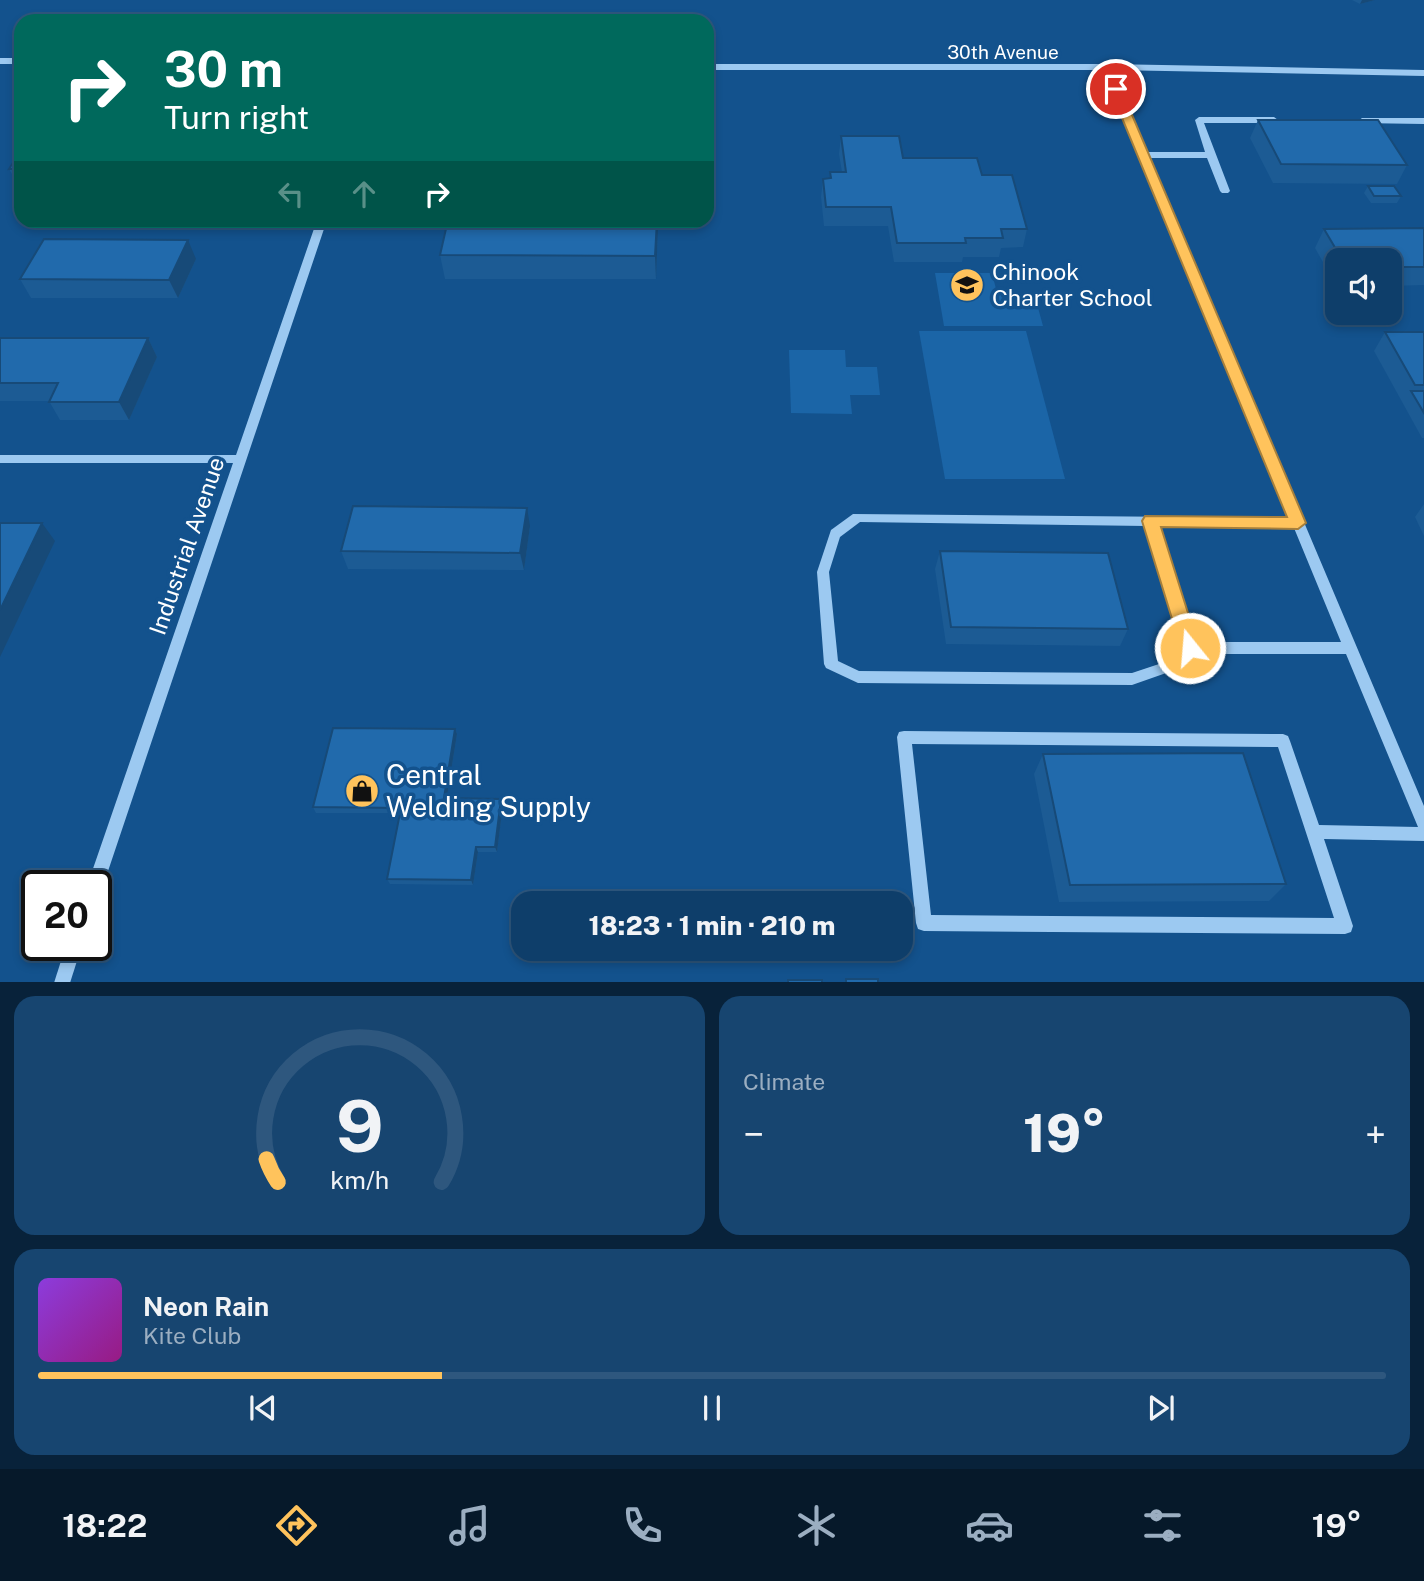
<!DOCTYPE html>
<meta charset="utf-8">
<style>
body{margin:0;font-family:"Public Sans",sans-serif;background:#174570;color:#f1f3f6;height:100vh;display:flex;flex-direction:column;font-size:26px;white-space:nowrap}
*{box-sizing:border-box;margin:0}
p{font-size:23px;color:#9baec1}
.icon{flex:none;width:38px;height:38px;fill:none;stroke:currentColor;stroke-width:2;stroke-linecap:round;stroke-linejoin:round}
.map{position:relative;height:982px;overflow:hidden}
.drawer{display:flex;flex-direction:column;gap:14px;padding:14px;background:#08223a;flex:1}
.drawer>*{flex:none}
.banner{position:absolute;left:14px;top:14px;width:700px;height:214px;border-radius:21px;box-shadow:0 4px 10px #0003,0 0 0 2px #2e577e;background:#00695c;color:#fff;overflow:hidden}
.controls{position:absolute;left:1325px;top:248px;display:grid;gap:14px}
.controls a{display:grid;place-items:center;width:77px;height:77px;border-radius:14px;background:#0e3e6a;box-shadow:0 4px 10px #0003,0 0 0 2px #2e577e;font-size:35px}
.speed{position:absolute;left:21px;top:870px;display:flex;gap:14px;font-size:35px;font-weight:700;text-align:center}
.speed>*{display:grid;place-content:center;width:91px;height:91px;border-radius:50%;background:#0e3e6a;box-shadow:0 4px 10px #0003,0 0 0 2px #2e577e;line-height:1}
.speed .limit{border:4px solid #111;border-radius:10px;background:#fff;color:#111}
.pin{position:absolute;display:grid;place-items:center;width:60px;height:60px;color:#fff;margin:-30px;border:4px solid #fff;border-radius:50%;box-shadow:0 2px 7px #0007}
.me{position:absolute;width:77px;margin:-38px;rotate:343deg;stroke-linejoin:round;filter:drop-shadow(0 0 5px #0008)}
.turn{display:flex;align-items:center;gap:24px;height:147px;padding:0 35px;font-size:32px}
.turn .icon{width:91px;height:91px;stroke-width:2.5}
.turn b{display:block;font-size:49px;line-height:60px}
.lanes{display:flex;align-items:center;height:66px;padding:0 35px;background:#0003;justify-content:center;gap:35px;direction:ltr}
.lanes .off{opacity:.35}
.big{font-size:52px;font-weight:800;line-height:1.1}
.drawer .tile{flex:1;display:flex;flex-direction:column;justify-content:center;gap:10px;min-width:0;padding:0 24px;border-radius:21px;background:#174570}
.drawer .dial{align-items:center;gap:0}
.dial svg{height:182px;overflow:visible;fill:none;stroke:#2e577e;stroke-width:7;stroke-linecap:round;text-anchor:middle}
.dial text{fill:#f1f3f6;stroke:none}
.song{display:flex;align-items:center;gap:21px}
.cover{width:84px;height:84px;border-radius:10px;background:linear-gradient(135deg,hsl(270 70% 55%),hsl(310 70% 35%))}
.played{height:7px;border-radius:4px;background:linear-gradient(90deg,#ffc35c 30%,#2e577e 30%)}
.keys{display:flex;justify-content:space-around;direction:ltr}
.heat{display:flex;justify-content:space-between;align-items:center;font-size:38px;direction:ltr}
.drawer .tiles{flex:1;display:grid;gap:14px;grid-template-columns:1fr 1fr}
.tile:last-child{grid-column:span 2}
.trip{position:absolute;left:511px;top:891px;width:402px;height:70px;border-radius:21px;background:#0e3e6a;box-shadow:0 4px 10px #0003,0 0 0 2px #2e577e;font-weight:800;line-height:70px;text-align:center}
.tab-bar{display:flex;height:112px;justify-content:space-around;align-items:center;background:#06192a;color:#9baec1}
.tab-bar .icon{width:49px;height:49px}
.tab-bar .selected{color:#ffc35c}
.tab-bar b{font-size:32px;color:#f1f3f6}
.map>svg:first-child{display:block}
.green{fill:#1b65a7}
.lines{fill:none;stroke-linecap:round;stroke-linejoin:round}
.minor{fill:#9cc9f1;fill-rule:evenodd}
.wall{fill:#1c5b94}
.shaded-wall{fill:#174a78}
.building{fill:#216aac;stroke:#174a78;stroke-width:2}
.route{fill:#ffc35c;stroke:#a67f3c;stroke-width:2}
.labels{text-anchor:middle;stroke-width:7;stroke-linejoin:round;paint-order:stroke}
.far-street-label{font-size:19px;fill:#fff;stroke:#13528d}
.poi-label{font-size:23px;fill:#fff;stroke:#13528d;text-anchor:start}
.street-label{font-size:23px;fill:#fff;stroke:#13528d}
.near-poi-label{font-size:28px;fill:#fff;stroke:#13528d;text-anchor:start}
</style>
<div class="map">
<svg width="1424" height="983" viewBox="0 0 1424 983">
<rect width="100%" height="100%" fill="#13528d"/>
<!-- green -->
<g class="green">
<polygon points="935,273 992,273 997,293 1034,293 1043,326 944,326"/>
<polygon points="919,331 1026,331 1065,479 945,479"/>
<polygon points="789,350 845,350 846,367 877,367 880,395 850,395 852,414 791,413"/>
</g>
<g class="lines">
<!-- minor -->
<g class="minor">
<rect x="0" y="58" width="21" height="6"/>
<path d="M 707,64 L 1107,64 L 1424,70 L 1424,76 L 1112,70 L 1147,152 L 1205,152 L 1195,120 L 1199,117 L 1274,117 L 1278,120 L 1274,123 L 1204,123 L 1230,191 L 1228,193 L 1222,193 L 1220,191 L 1207,158 L 1150,158 L 1424,806 L 1424,841 L 1324,839 L 1353,926 L 1351,932 L 1345,934 L 924,931 L 918,929 L 916,923 L 897,737 L 899,732 L 904,731 L 1283,734 L 1288,736 L 1290,741 L 1319,825 L 1418,827 L 1346,654 L 1193,654 L 1169,672 L 1132,685 L 858,683 L 826,668 L 824,664 L 817,572 L 831,530 L 853,514 L 1290,518 L 1104,70 L 707,70 ZM 860,522 L 1146,526 L 1183,646 L 1159,664 L 1132,673 L 859,671 L 838,661 L 829,572 L 840,537 ZM 1159,526 L 1294,528 L 1341,642 L 1195,642 ZM 912,744 L 1278,747 L 1334,918 L 931,915 Z"/>
<polygon points="1362,118 1424,118 1424,124 1359,123 1358,121"/>
<polygon points="317,220 327,220 103,886 101,891 96,893 96,886 87,886 233,463 0,463 0,455 236,455"/>
<polygon points="66,945 82,945 70,983 54,983"/>
</g>
</g>
<!-- wall -->
<g class="wall">
<polygon points="1352,0 1375,0 1360,4"/>
<polygon points="1258,120 1407,165 1397,184 1273,183 1250,138"/>
<polygon points="841,136 903,158 982,175 1027,229 1023,247 1001,248 999,257 963,257 962,262 894,262 888,226 824,226 821,197 823,179 830,178 830,172 842,172 839,154"/>
<polygon points="21,150 21,187 20,187 9,169"/>
<polygon points="1368,186 1401,196 1397,203 1371,203 1364,193"/>
<polygon points="448,220 680,220 680,229 658,229 656,279 445,279 440,255"/>
<polygon points="1424,228 1424,285 1390,286 1390,261 1337,261 1337,287 1315,248 1324,229"/>
<polygon points="196,259 178,298 31,298 20,279"/>
<polygon points="1385,332 1424,332 1424,438 1422,438 1374,351"/>
<polygon points="0,338 148,338 157,357 129,420 60,420 49,401 0,401"/>
<polygon points="1424,504 1424,536 1415,517"/>
<polygon points="530,526 524,570 348,569 341,551"/>
<polygon points="940,551 1128,629 1120,646 946,644 935,569"/>
<polygon points="455,729 457,734 447,798 501,799 503,804 497,852 478,852 473,885 390,884 387,879 400,813 316,813 313,807"/>
<polygon points="1043,754 1286,884 1269,901 1059,902 1034,774"/>
</g>
<!-- shaded-wall -->
<g class="shaded-wall">
<polygon points="1362,0 1375,0 1360,4"/>
<polygon points="657,220 658,220 658,229 656,279 655,256"/>
<polygon points="188,240 196,259 178,298 169,280"/>
<polygon points="148,338 157,357 129,420 119,402"/>
<polygon points="527,508 530,526 524,570 520,553"/>
<polygon points="42,523 55,541 0,657 0,610"/>
<polygon points="455,729 457,734 446,803 444,798"/>
<polygon points="501,799 503,804 497,852 495,847"/>
<polygon points="476,847 478,852 473,885 471,880"/>
</g>
<!-- building -->
<g class="building">
<polygon points="1258,120 1378,120 1407,165 1281,164"/>
<polygon points="841,136 899,136 903,158 977,158 982,175 1012,175 1027,229 1001,229 1003,238 965,238 966,243 897,243 891,207 826,207 823,179 831,178 830,172 846,172"/>
<polygon points="21,150 21,168 9,169"/>
<polygon points="1368,186 1394,186 1401,196 1374,196"/>
<polygon points="448,220 657,220 655,256 440,255"/>
<polygon points="1424,228 1424,267 1390,267 1390,261 1343,261 1324,229"/>
<polygon points="44,239 188,240 169,280 20,279"/>
<polygon points="1385,332 1424,332 1424,385 1415,385"/>
<polygon points="0,338 148,338 119,402 49,402 58,383 0,383"/>
<polygon points="1411,391 1424,391 1424,413"/>
<polygon points="353,506 527,508 520,553 341,551"/>
<polygon points="0,523 42,523 0,610"/>
<polygon points="940,551 1108,553 1128,629 951,627"/>
<polygon points="333,728 455,729 444,798 501,799 495,847 476,847 471,880 387,879 401,808 313,807"/>
<polygon points="1243,753 1286,884 1070,885 1043,754"/>
<rect x="846" y="979" width="32" height="4"/>
<rect x="788" y="980" width="34" height="3"/>
</g>
<!-- route -->
<polygon class="route" points="1116,86 1121,89 1306,523 1298,529 1161,527 1199,648 1196,653 1190,655 1184,653 1181,648 1142,521 1145,516 1287,517 1110,89"/>
<!-- icons -->
<defs>
<g id="school-disc" transform="scale(1.75)"><circle r="9.5" fill="#ffc35c" stroke="#13528d"/><path d="M0-5L7-2L0 1L-7-2ZM-4 1L0 2.5L4 1V4Q0 6-4 4Z" fill="#111"/></g>
<g id="shop-disc" transform="scale(1.75)"><circle r="9.5" fill="#ffc35c" stroke="#13528d"/><path d="M-5-2.5h2.3a2.7 3.5 0 0 1 5.4 0H5L5.5 6h-11ZM-1.5-2.5h3a1.5 2.3 0 0 0-3 0Z" fill="#111"/></g>
</defs>
<g fill-rule="evenodd">
<use href="#school-disc" x="967" y="285"/>
<use href="#shop-disc" x="362" y="791"/>
</g>
<g class="labels">
<!-- far-street labels -->
<g class="far-street-label">
<text x="1003" y="59">30th Avenue</text>
</g>
<!-- poi labels -->
<g class="poi-label">
<text x="992" y="280">Chinook<tspan x="992" dy="26">Charter School</tspan></text>
</g>
<!-- street labels -->
<g class="street-label">
<text transform="translate(187 546) rotate(-71)" y="8">Industrial Avenue</text>
</g>
<!-- near-poi labels -->
<g class="near-poi-label">
<text x="386" y="785">Central<tspan x="386" dy="32">Welding Supply</tspan></text>
</g>
</g>
</svg>
<div class="controls">
<a><svg class="icon" aria-label="sound" viewBox="0 0 24 24"><path d="M4 9h4l5-4v14l-5-4H4zM17 9q2 3 0 6"/></svg></a>
</div>
<div class="speed"><div class="limit">20</div></div>
<div class="pin" style="left:1116px;top:89px;background:#d93025"><svg class="icon" aria-label="arrive" viewBox="0 0 24 24"><path d="M6 21V4h12l-3 4 3 4H6"/></svg></div>
<svg class="me" style="left:1190px;top:648px" viewBox="-20 -20 40 40"><circle r="17" fill="#ffc35c" stroke="#fff" stroke-width="3"/><path d="M0-11L8 9 0 5-8 9z" fill="#fff"/></svg>
<div class="trip">18:23 · 1 min · 210 m</div>
<div class="banner">
<div class="turn"><svg class="icon" aria-label="right" viewBox="0 0 24 24"><path d="M7 20v-9h11M14 6l5 5-5 5"/></svg><div><b>30 m</b>Turn right</div></div>
<div class="lanes"><svg class="icon off" aria-label="left" viewBox="0 0 24 24"><path d="M17 20v-9H6M10 6l-5 5 5 5"/></svg><svg class="icon off" aria-label="ahead" viewBox="0 0 24 24"><path d="M12 20V5M6 11l6-6 6 6"/></svg><svg class="icon" aria-label="right" viewBox="0 0 24 24"><path d="M7 20v-9h11M14 6l5 5-5 5"/></svg></div>
</div>
</div>
<section class="drawer">
<div class="tiles">
<div class="tile dial"><svg viewBox="0 0 100 80">
<path d="M14 69A42 42 0 1 1 86 69"/>
<path d="M14 69A42 42 0 0 1 9 59" stroke="#ffc35c"/>
<text x="50" y="56" font-size="32" font-weight="700">9</text>
<text x="50" y="72" font-size="11">km/h</text>
</svg></div>
<div class="tile"><p>Climate</p>
<div class="heat"><a>−</a><b class="big">19°</b><a>+</a></div>
</div>
<div class="tile">
<div class="song"><i class="cover"></i><div><b>Neon Rain</b><p>Kite Club</p></div></div>
<div class="played"></div>
<div class="keys"><svg class="icon" aria-label="previous" viewBox="0 0 24 24"><path d="M18 5L8 12l10 7zM5 5v14"/></svg><svg class="icon" aria-label="pause" viewBox="0 0 24 24"><path d="M8 5v14M16 5v14"/></svg><svg class="icon" aria-label="next" viewBox="0 0 24 24"><path d="M6 5l10 7-10 7zM19 5v14"/></svg></div>
</div>
</div>
</section>
<nav class="tab-bar">
<b>18:22</b>
<svg class="icon selected" aria-label="directions" viewBox="0 0 24 24"><path d="M12 3l9 9-9 9-9-9zM9 14v-3h6M13 9l2 2-2 2"/></svg>
<svg class="icon" aria-label="music" viewBox="0 0 24 24"><path d="M9 18V5l10-2v13"/><circle cx="6" cy="18" r="3"/><circle cx="16" cy="16" r="3"/></svg>
<svg class="icon" aria-label="phone" viewBox="0 0 24 24"><path d="M5 4h4l2 5-3 2q2 4 5 5l2-3 5 2v4C11 20 4 13 5 4z"/></svg>
<svg class="icon" aria-label="climate" viewBox="0 0 24 24"><path d="M12 3v18M4 7l16 10M4 17L20 7"/></svg>
<svg class="icon" aria-label="car" viewBox="0 0 24 24"><path d="M5 17H2v-5l4-1 3-4h7l3 4 3 1v5h-3M9 17h6M6 11h13"/><circle cx="7" cy="17" r="2"/><circle cx="17" cy="17" r="2"/></svg>
<svg class="icon" aria-label="filters" viewBox="0 0 24 24"><path d="M4 7h16M4 17h16"/><circle cx="9" cy="7" r="2"/><circle cx="15" cy="17" r="2"/></svg>
<b>19°</b>
</nav>
